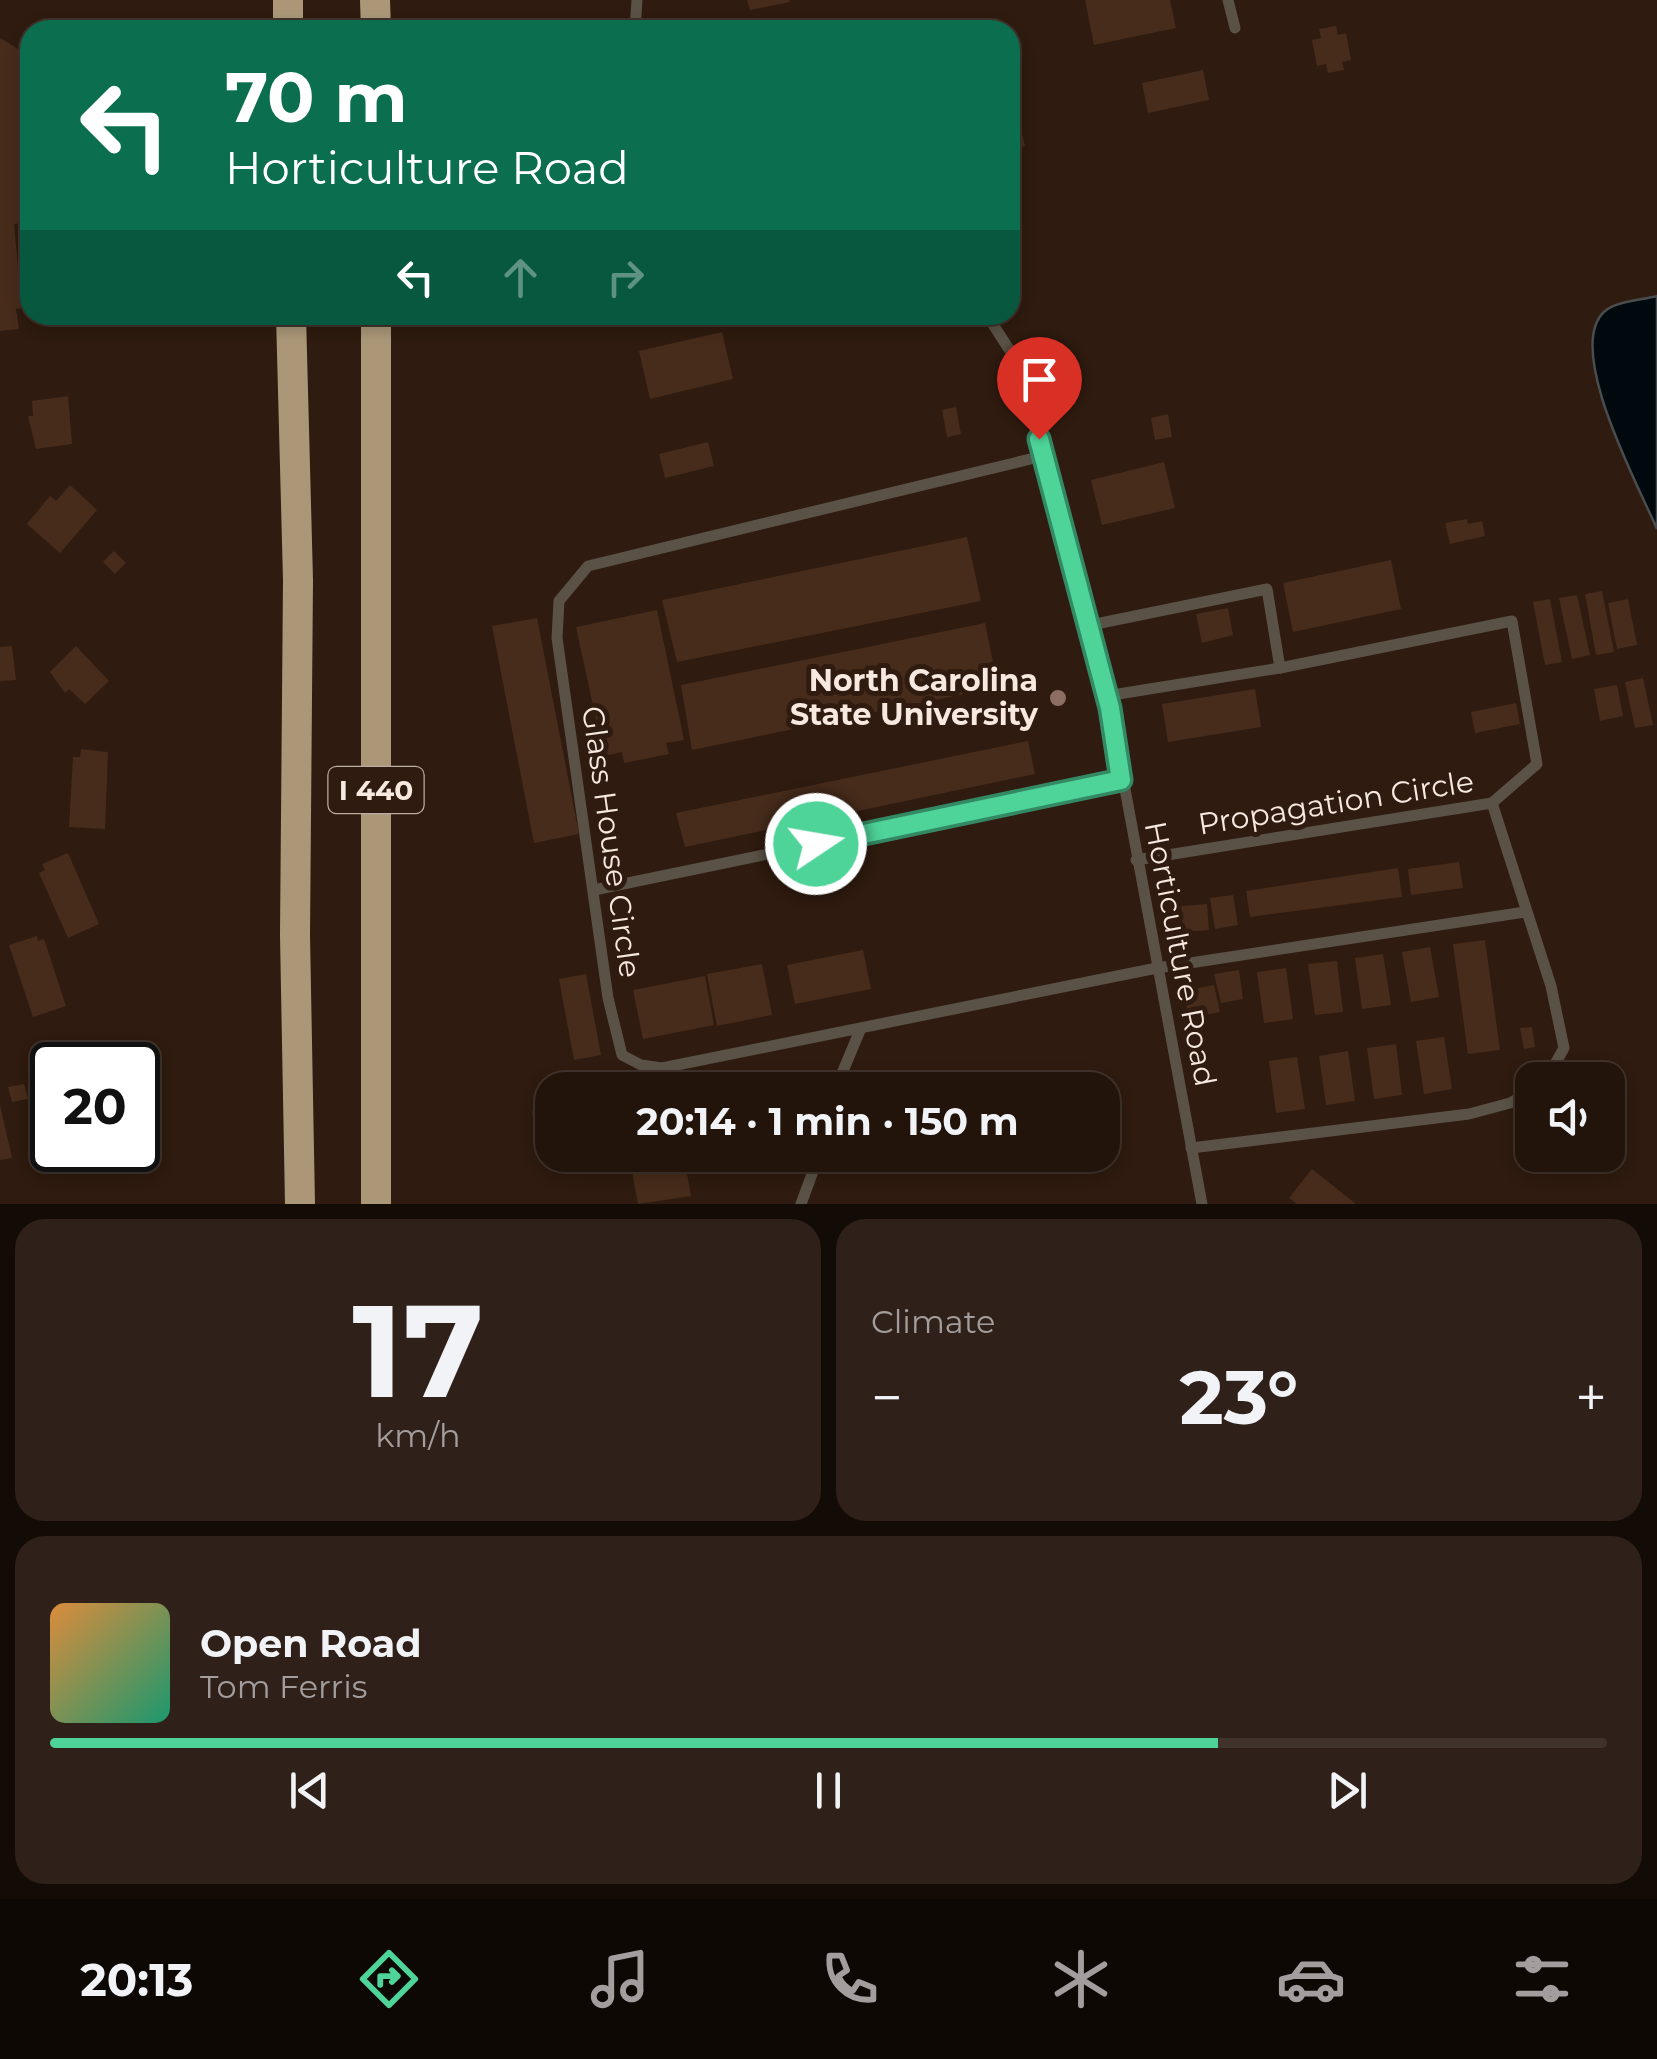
<!DOCTYPE html>
<meta charset="utf-8">
<style>
body{margin:0;font-family:Montserrat,sans-serif;background:#2f2119;color:#f1f3f6;height:100vh;display:flex;flex-direction:column;font-size:38px;white-space:nowrap}
*{box-sizing:border-box;margin:0}
p{font-size:32px;color:#a39e9d}
.icon{flex:none;width:55px;height:55px;fill:none;stroke:currentColor;stroke-width:2;stroke-linecap:round;stroke-linejoin:round}
.map{position:relative;height:1204px;overflow:hidden}
.details{display:flex;flex-direction:column;gap:15px;padding:15px;background:#130b06;flex:1}
.details>*{flex:none}
.hud{position:absolute;left:20px;top:20px;width:1000px;height:305px;border-radius:30px;box-shadow:0 5px 15px #0003,0 0 0 2px #40332c;background:#0b6e4f;color:#fff;overflow:hidden}
.controls{position:absolute;left:1515px;top:1062px;display:grid;gap:20px}
.controls a{display:grid;place-items:center;width:110px;height:110px;border-radius:20px;background:#23140b;box-shadow:0 5px 15px #0003,0 0 0 2px #40332c;font-size:50px}
.speed{position:absolute;left:30px;top:1042px;display:flex;gap:20px;font-size:50px;font-weight:700;text-align:center}
.speed>*{display:grid;place-content:center;width:130px;height:130px;border-radius:50%;background:#23140b;box-shadow:0 5px 15px #0003,0 0 0 2px #40332c;line-height:1}
.speed .limit{border:5px solid #111;border-radius:15px;background:#fff;color:#111}
.pin{position:absolute;display:grid;place-items:center;width:85px;height:85px;color:#fff;margin:-102px -42px;border-radius:50% 50% 50% 0;rotate:-45deg;box-shadow:0 0 10px #0007}
.pin .icon{rotate:45deg}
.me{position:absolute;width:110px;margin:-55px;rotate:78deg;stroke-linejoin:round;filter:drop-shadow(0 0 8px #0008)}
.turn{display:flex;align-items:center;gap:35px;height:210px;padding:0 40px;font-size:45px}
.turn .icon{width:130px;height:130px;stroke-width:2.5}
.turn b{display:block;font-size:70px;line-height:85px}
.lanes{display:flex;align-items:center;height:95px;padding:0 40px;background:#0003;justify-content:center;gap:50px;direction:ltr}
.lanes .off{opacity:.35}
.big{font-size:75px;font-weight:700;line-height:1.1}
.details .tile{flex:1;display:flex;flex-direction:column;justify-content:center;gap:15px;min-width:0;padding:0 35px;border-radius:30px;background:#2f2119}
.details .dial{align-items:center;gap:0}
.dial b{font-size:130px;line-height:1}
.song{display:flex;align-items:center;gap:30px}
.cover{width:120px;height:120px;border-radius:15px;background:linear-gradient(135deg,hsl(30 70% 55%),hsl(160 70% 35%))}
.played{height:10px;border-radius:5px;background:linear-gradient(90deg,#4ed399 75%,#40332c 75%)}
.keys{display:flex;justify-content:space-around;direction:ltr}
.heat{display:flex;justify-content:space-between;align-items:center;font-size:55px;direction:ltr}
.details .tiles{flex:1;display:grid;gap:15px;grid-template-columns:1fr 1fr}
.tile:last-child{grid-column:span 2}
.trip{position:absolute;left:535px;top:1072px;width:585px;height:100px;border-radius:30px;background:#23140b;box-shadow:0 5px 15px #0003,0 0 0 2px #40332c;font-weight:700;line-height:100px;text-align:center}
.dock{display:flex;height:160px;justify-content:space-around;align-items:center;background:#0e0804;color:#a39e9d}
.dock .icon{width:70px;height:70px}
.dock .on{color:#4ed399}
.dock b{font-size:45px;color:#f1f3f6}
.map>svg:first-child{display:block}
.water{fill:#000a0e;stroke:#4a4d4d;stroke-width:2.5}
.building{fill:#472c1b}
.lines{fill:none;stroke-linecap:round;stroke-linejoin:round}
.service{stroke:#5a5246;stroke-width:11}
.motorway{stroke:#ab9778;stroke-width:30}
.route-casing{stroke:#338963;stroke-width:25}
.route{stroke:#4ed399;stroke-width:18}
.education-dot{fill:#8d6e63;stroke:#2f1b0f;stroke-width:4}
.labels{text-anchor:middle;stroke-width:10;stroke-linejoin:round;paint-order:stroke}
.shield{fill:#2f1b0f;stroke:#bbaba1;stroke-width:2.5}
.shield-label{font-size:28px;font-weight:bold;fill:#f7e9e0}
.poi-label{font-size:30px;font-weight:bold;fill:#f7e9e0;stroke:#2f1b0f;text-anchor:end}
.street-label{font-size:30px;fill:#f7e9e0;stroke:#2f1b0f}
</style>
<div class="map">
<svg width="1657" height="1204" viewBox="0 0 1657 1204">
<rect width="100%" height="100%" fill="#2f1b0f"/>
<!-- water -->
<path class="water" d="M 1657,296 L 1657,529 C 1639,487 1563,347 1605,311 C 1617,301 1642,300 1657,296 Z"/>
<!-- building -->
<g class="building">
<polygon points="747,0 789,0 790,2 750,10"/>
<polygon points="1085,0 1170,0 1176,28 1094,45"/>
<polygon points="1336,26 1338,35 1346,33 1351,60 1342,62 1344,70 1328,73 1326,64 1317,66 1312,40 1321,38 1319,29"/>
<polygon points="0,38 25,53 30,83 30,116 23,117 26,137 19,138 26,182 21,183 23,223 14,224 22,308 16,309 19,329 0,331"/>
<polygon points="1203,70 1209,100 1148,113 1142,83"/>
<polygon points="1015,106 1025,146 1010,150 1010,108"/>
<polygon points="722,332 733,379 650,399 639,351"/>
<polygon points="68,396 72,444 36,449 28,416 33,416 32,401"/>
<polygon points="956,407 961,434 947,437 942,410"/>
<polygon points="1168,414 1172,437 1155,440 1151,418"/>
<polygon points="708,442 714,466 665,478 659,454"/>
<polygon points="1164,462 1175,508 1102,525 1091,480"/>
<polygon points="70,485 97,510 60,553 27,524 50,496 56,501"/>
<polygon points="1467,519 1468,524 1482,521 1485,536 1450,544 1445,523"/>
<polygon points="967,537 981,601 677,662 662,600"/>
<polygon points="114,551 126,563 115,574 103,562"/>
<polygon points="1391,560 1401,609 1293,632 1283,583"/>
<polygon points="1602,591 1614,652 1596,655 1585,594"/>
<polygon points="1577,595 1590,655 1572,659 1559,598"/>
<polygon points="1550,599 1562,662 1545,665 1533,602"/>
<polygon points="1628,599 1637,645 1617,649 1608,603"/>
<polygon points="1228,608 1233,635 1202,643 1196,614"/>
<polygon points="657,610 684,740 666,743 669,754 624,763 622,752 604,756 576,627"/>
<polygon points="537,618 579,834 534,843 492,626"/>
<polygon points="985,623 998,687 692,750 681,685"/>
<polygon points="12,646 16,680 0,681 0,647"/>
<polygon points="76,646 109,681 85,704 69,689 65,693 50,672"/>
<polygon points="1643,678 1653,725 1635,728 1625,682"/>
<polygon points="1617,685 1623,716 1600,721 1594,689"/>
<polygon points="1255,689 1261,727 1168,742 1162,704"/>
<polygon points="1516,703 1520,724 1475,733 1471,712"/>
<polygon points="1028,741 1035,774 685,847 676,813"/>
<polygon points="81,749 108,752 105,829 69,827 73,757 80,757"/>
<polygon points="68,853 99,924 68,938 39,873 45,870 42,864"/>
<polygon points="1459,862 1463,888 1411,895 1408,869"/>
<polygon points="1398,868 1402,897 1250,917 1246,891"/>
<polygon points="1233,895 1238,925 1215,929 1210,898"/>
<polygon points="1207,904 1209,930 1183,932 1181,906"/>
<polygon points="37,936 38,941 44,939 66,1006 33,1017 9,945"/>
<polygon points="1485,940 1500,1050 1468,1054 1453,944"/>
<polygon points="1430,947 1439,997 1411,1002 1402,952"/>
<polygon points="863,950 871,989 795,1004 787,965"/>
<polygon points="1383,954 1391,1005 1362,1009 1355,958"/>
<polygon points="1337,961 1343,1012 1315,1015 1308,964"/>
<polygon points="762,964 772,1015 717,1026 707,974"/>
<polygon points="1286,968 1293,1019 1264,1023 1257,972"/>
<polygon points="1239,970 1243,999 1221,1003 1214,974"/>
<polygon points="586,974 601,1055 574,1060 559,979"/>
<polygon points="705,976 714,1025 643,1039 633,990"/>
<polygon points="1214,985 1220,1012 1189,1018 1183,991"/>
<polygon points="1532,1027 1535,1047 1524,1049 1520,1028"/>
<polygon points="1444,1037 1452,1089 1424,1094 1416,1041"/>
<polygon points="1396,1044 1402,1095 1374,1099 1367,1048"/>
<polygon points="1348,1051 1355,1101 1326,1105 1319,1056"/>
<polygon points="1297,1057 1305,1109 1276,1113 1269,1061"/>
<polygon points="24,1084 28,1099 12,1102 8,1087"/>
<polygon points="52,1088 52,1150 82,1150 83,1155 49,1162 35,1092"/>
<polygon points="0,1105 12,1158 0,1160"/>
<polygon points="543,1109 546,1130 535,1132 532,1111"/>
<polygon points="684,1157 691,1196 638,1204 631,1166"/>
<polygon points="1312,1169 1356,1204 1297,1204 1289,1198"/>
</g>
<g class="lines">
<!-- service -->
<g class="service">
<polyline points="1228,0 1235,28"/>
<polyline points="635,30 637,0"/>
<polyline points="987,315 1012,354 1025,386 1110,708 1202,1204"/>
<polyline points="1043,456 588,566 559,601 557,638 608,998 622,1055 641,1065 662,1068 1157,968 1525,912"/>
<polyline points="1086,626 1267,589 1280,668"/>
<polyline points="1106,696 1280,668 1512,621 1537,764 1492,803"/>
<polyline points="1136,860 1492,803 1551,986 1564,1048 1546,1080"/>
<polyline points="594,890 1121,781"/>
<polyline points="835,1090 861,1028"/>
<polyline points="1191,1148 1469,1114 1510,1103 1532,1091"/>
<polyline points="801,1204 819,1155"/>
</g>
<!-- motorway -->
<g class="motorway">
<polyline points="375,0 376,30"/>
<polyline points="288,30 288,0"/>
<polyline points="291,315 298,580 295,935 300,1204"/>
<polyline points="376,1204 376,315"/>
</g>
</g>
<g class="lines">
<!-- route casing -->
<g class="route-casing">
<polyline id="route" points="816,844 1121,780 1110,708 1039,439"/>
</g>
<!-- route -->
<use href="#route" class="route"/>
</g>
<!-- markers -->
<circle class="education-dot" cx="1058" cy="698" r="10"/>
<g class="labels">
<!-- shield labels -->
<rect class="shield" x="328.5" y="767" width="95" height="46" rx="8"/>
<g class="shield-label">
<text x="376" y="800">I 440</text>
</g>
<!-- poi labels -->
<g class="poi-label">
<text x="1038" y="691">North Carolina<tspan x="1038" dy="34">State University</tspan></text>
</g>
<!-- street labels -->
<g class="street-label">
<text transform="translate(1336 803) rotate(-9)" y="10">Propagation Circle</text>
<text transform="translate(611 842) rotate(82)" y="10">Glass House Circle</text>
<text transform="translate(1180 954) rotate(79)" y="10">Horticulture Road</text>
</g>
</g>
</svg>
<div class="controls">
<a><svg class="icon" aria-label="sound" viewBox="0 0 24 24"><path d="M4 9h4l5-4v14l-5-4H4zM17 9q2 3 0 6"/></svg></a>
</div>
<div class="speed"><div class="limit">20</div></div>
<div class="pin" style="left:1039px;top:439px;background:#d93025"><svg class="icon" aria-label="arrive" viewBox="0 0 24 24"><path d="M6 21V4h12l-3 4 3 4H6"/></svg></div>
<svg class="me" style="left:816px;top:844px" viewBox="-20 -20 40 40"><circle r="17" fill="#4ed399" stroke="#fff" stroke-width="3"/><path d="M0-11L8 9 0 5-8 9z" fill="#fff"/></svg>
<div class="trip">20:14 · 1 min · 150 m</div>
<div class="hud">
<div class="turn"><svg class="icon" aria-label="left" viewBox="0 0 24 24"><path d="M17 20v-9H6M10 6l-5 5 5 5"/></svg><div><b>70 m</b>Horticulture Road</div></div>
<div class="lanes"><svg class="icon" aria-label="left" viewBox="0 0 24 24"><path d="M17 20v-9H6M10 6l-5 5 5 5"/></svg><svg class="icon off" aria-label="ahead" viewBox="0 0 24 24"><path d="M12 20V5M6 11l6-6 6 6"/></svg><svg class="icon off" aria-label="right" viewBox="0 0 24 24"><path d="M7 20v-9h11M14 6l5 5-5 5"/></svg></div>
</div>
</div>
<section class="details">
<div class="tiles">
<div class="tile dial"><b>17</b><p>km/h</p></div>
<div class="tile"><p>Climate</p>
<div class="heat"><a>−</a><b class="big">23°</b><a>+</a></div>
</div>
<div class="tile">
<div class="song"><i class="cover"></i><div><b>Open Road</b><p>Tom Ferris</p></div></div>
<div class="played"></div>
<div class="keys"><svg class="icon" aria-label="previous" viewBox="0 0 24 24"><path d="M18 5L8 12l10 7zM5 5v14"/></svg><svg class="icon" aria-label="pause" viewBox="0 0 24 24"><path d="M8 5v14M16 5v14"/></svg><svg class="icon" aria-label="next" viewBox="0 0 24 24"><path d="M6 5l10 7-10 7zM19 5v14"/></svg></div>
</div>
</div>
</section>
<nav class="dock">
<b>20:13</b>
<svg class="icon on" aria-label="directions" viewBox="0 0 24 24"><path d="M12 3l9 9-9 9-9-9zM9 14v-3h6M13 9l2 2-2 2"/></svg>
<svg class="icon" aria-label="music" viewBox="0 0 24 24"><path d="M9 18V5l10-2v13"/><circle cx="6" cy="18" r="3"/><circle cx="16" cy="16" r="3"/></svg>
<svg class="icon" aria-label="phone" viewBox="0 0 24 24"><path d="M5 4h4l2 5-3 2q2 4 5 5l2-3 5 2v4C11 20 4 13 5 4z"/></svg>
<svg class="icon" aria-label="climate" viewBox="0 0 24 24"><path d="M12 3v18M4 7l16 10M4 17L20 7"/></svg>
<svg class="icon" aria-label="car" viewBox="0 0 24 24"><path d="M5 17H2v-5l4-1 3-4h7l3 4 3 1v5h-3M9 17h6M6 11h13"/><circle cx="7" cy="17" r="2"/><circle cx="17" cy="17" r="2"/></svg>
<svg class="icon" aria-label="filters" viewBox="0 0 24 24"><path d="M4 7h16M4 17h16"/><circle cx="9" cy="7" r="2"/><circle cx="15" cy="17" r="2"/></svg>
</nav>
